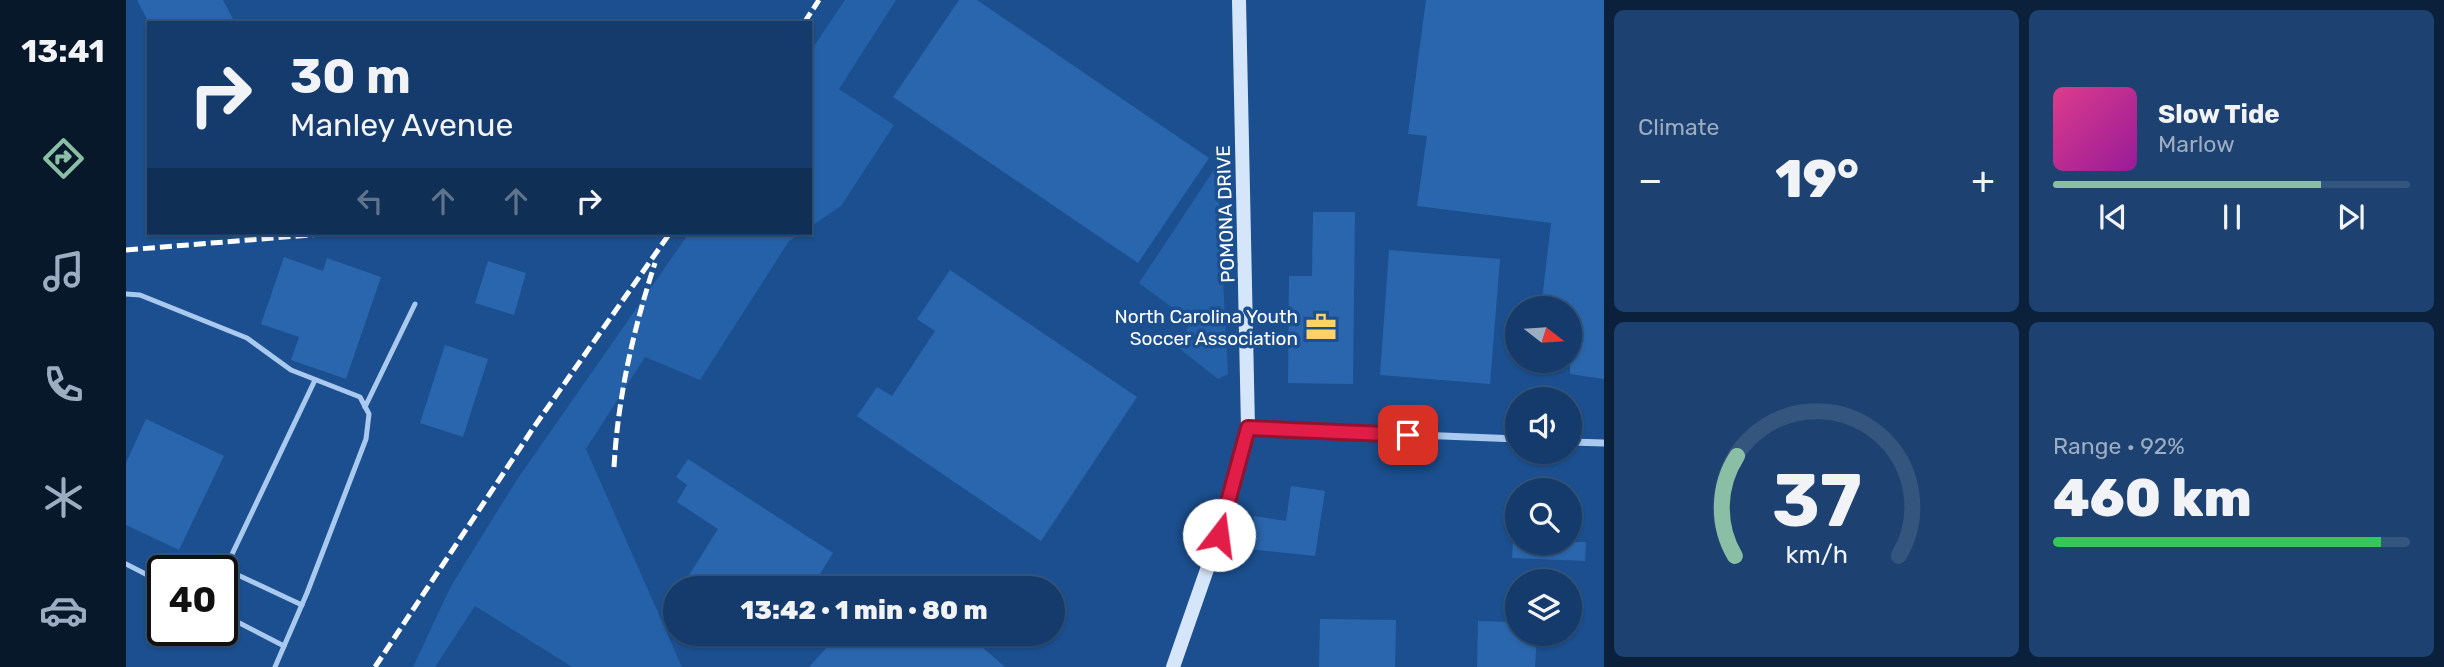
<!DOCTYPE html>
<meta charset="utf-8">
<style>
body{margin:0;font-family:Rubik,sans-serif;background:#1d4271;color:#f1f3f6;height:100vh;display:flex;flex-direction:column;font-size:26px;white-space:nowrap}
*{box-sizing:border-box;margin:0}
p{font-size:23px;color:#9dadc1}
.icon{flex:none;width:38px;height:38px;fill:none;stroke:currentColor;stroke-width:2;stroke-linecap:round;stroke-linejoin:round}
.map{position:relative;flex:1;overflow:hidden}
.drawer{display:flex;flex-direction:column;gap:10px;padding:10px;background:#0b203b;width:840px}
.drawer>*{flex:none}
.banner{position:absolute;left:21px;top:21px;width:665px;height:214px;border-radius:0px;box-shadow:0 2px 5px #0004,0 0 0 2px #33557e;background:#143b6b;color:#f1f3f6;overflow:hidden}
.needle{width:46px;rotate:107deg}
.tools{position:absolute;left:1379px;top:296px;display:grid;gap:14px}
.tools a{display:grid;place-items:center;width:77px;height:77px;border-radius:50%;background:#143b6b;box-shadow:0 2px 5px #0004,0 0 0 2px #33557e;font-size:35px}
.speed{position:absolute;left:21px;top:555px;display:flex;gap:14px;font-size:35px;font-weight:700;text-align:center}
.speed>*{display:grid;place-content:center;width:91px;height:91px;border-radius:50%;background:#143b6b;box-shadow:0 2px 5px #0004,0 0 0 2px #33557e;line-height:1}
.speed .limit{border:4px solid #111;border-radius:10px;background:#fff;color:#111}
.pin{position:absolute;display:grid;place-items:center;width:60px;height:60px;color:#fff;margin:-30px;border-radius:14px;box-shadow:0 4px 10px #0006}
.me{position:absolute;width:77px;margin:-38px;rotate:15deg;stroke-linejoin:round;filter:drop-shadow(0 0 5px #0008)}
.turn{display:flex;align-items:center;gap:24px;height:147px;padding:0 28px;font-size:32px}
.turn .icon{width:91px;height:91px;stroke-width:2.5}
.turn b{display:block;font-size:49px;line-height:60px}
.lanes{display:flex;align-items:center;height:66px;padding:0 28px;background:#0003;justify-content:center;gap:35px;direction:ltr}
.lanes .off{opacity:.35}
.big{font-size:52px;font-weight:800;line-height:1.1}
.drawer .card{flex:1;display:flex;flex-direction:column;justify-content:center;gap:10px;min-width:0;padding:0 24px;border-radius:10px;background:#1d4271}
.drawer .dial{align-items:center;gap:0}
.dial svg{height:182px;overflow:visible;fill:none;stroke:#33557e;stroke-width:7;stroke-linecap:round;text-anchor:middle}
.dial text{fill:#f1f3f6;stroke:none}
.song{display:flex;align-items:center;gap:21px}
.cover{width:84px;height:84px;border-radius:10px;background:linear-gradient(135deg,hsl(330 70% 55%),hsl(300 70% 35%))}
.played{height:7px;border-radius:4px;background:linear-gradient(90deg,#8abfa5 75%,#33557e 75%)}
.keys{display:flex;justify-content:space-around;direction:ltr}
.heat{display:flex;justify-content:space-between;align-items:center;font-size:38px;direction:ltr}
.charge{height:10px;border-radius:5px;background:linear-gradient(90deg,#34c759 92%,#33557e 0)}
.drawer .tiles{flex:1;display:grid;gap:10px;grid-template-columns:repeat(2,1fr)}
.trip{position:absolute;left:537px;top:576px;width:402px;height:70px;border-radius:35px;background:#143b6b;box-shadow:0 2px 5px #0004,0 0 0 2px #33557e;font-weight:800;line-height:70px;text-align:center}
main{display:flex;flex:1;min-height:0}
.dock{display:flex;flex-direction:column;width:126px;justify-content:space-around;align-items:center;background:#08182b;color:#9dadc1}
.dock .icon{width:49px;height:49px}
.dock .current{color:#8abfa5}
.dock b{font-size:32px;color:#f1f3f6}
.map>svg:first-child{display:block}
.green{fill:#2461a8}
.building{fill:#2a66ad}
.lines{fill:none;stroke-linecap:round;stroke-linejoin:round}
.lane{stroke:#a9c9ee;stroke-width:5}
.street{stroke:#a9c9ee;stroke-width:7}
.secondary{stroke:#d6e6fa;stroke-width:14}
.rail{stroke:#fff;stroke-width:5;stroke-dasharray:12 5;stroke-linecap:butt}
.route-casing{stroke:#92132f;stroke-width:18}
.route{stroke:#e11d48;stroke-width:12}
.labels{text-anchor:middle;stroke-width:7;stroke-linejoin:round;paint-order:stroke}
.street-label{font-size:19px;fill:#fff;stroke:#1b4f8f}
.poi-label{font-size:19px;fill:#fff;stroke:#1b4f8f;text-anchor:end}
</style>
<main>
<nav class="dock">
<b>13:41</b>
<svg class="icon current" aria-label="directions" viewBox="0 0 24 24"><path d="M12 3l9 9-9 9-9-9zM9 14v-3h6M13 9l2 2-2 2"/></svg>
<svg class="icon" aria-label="music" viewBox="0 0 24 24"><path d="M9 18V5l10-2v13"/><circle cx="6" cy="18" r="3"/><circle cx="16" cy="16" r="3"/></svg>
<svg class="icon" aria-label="phone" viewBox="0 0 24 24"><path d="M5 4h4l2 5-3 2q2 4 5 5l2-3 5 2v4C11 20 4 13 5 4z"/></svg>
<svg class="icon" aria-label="climate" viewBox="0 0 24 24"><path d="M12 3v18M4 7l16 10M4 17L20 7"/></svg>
<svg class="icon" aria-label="car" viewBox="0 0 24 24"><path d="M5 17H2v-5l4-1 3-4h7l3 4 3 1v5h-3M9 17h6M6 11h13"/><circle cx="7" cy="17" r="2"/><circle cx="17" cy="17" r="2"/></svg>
</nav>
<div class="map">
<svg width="1478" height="667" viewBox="0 0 1478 667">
<rect width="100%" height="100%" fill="#1b4f8f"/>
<!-- green -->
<g class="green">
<polygon points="719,0 770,0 713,89 768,125 715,206 684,227 684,52"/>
<polygon points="1091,165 1102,374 1092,379 1054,349 1064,321 1013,283"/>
<polygon points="563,233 676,233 663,241 574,380 519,357 460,449 556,667 446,667 349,606 309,667 287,667 325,586 390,481"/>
</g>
<!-- building -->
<g class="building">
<polygon points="11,0 97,0 109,23 23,23"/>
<polygon points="833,0 851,0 1083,158 1012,263 767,97"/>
<polygon points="1300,0 1478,0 1478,379 1444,374 1444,308 1415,308 1425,223 1291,206 1301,136 1282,134"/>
<polygon points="1187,212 1229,212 1227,384 1162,383 1163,276 1186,276"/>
<polygon points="1263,250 1374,259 1364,384 1254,375"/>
<polygon points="158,257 197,271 201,258 255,277 220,379 165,360 173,337 135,324"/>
<polygon points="362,261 400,273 388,315 349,303"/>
<polygon points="824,270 1011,397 915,541 731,416 751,387 766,396 809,331 791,319"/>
<polygon points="319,345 362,359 337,437 294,423"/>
<polygon points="20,419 98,456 53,550 0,525 0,463"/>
<polygon points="562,459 707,553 685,588 555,588 592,529 551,502 561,485 550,477"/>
<polygon points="1165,486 1199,491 1189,556 1123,549 1128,516 1160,521"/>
<polygon points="1387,542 1460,542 1459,561 1386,558"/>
<polygon points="1194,619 1270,620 1269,667 1193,667"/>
<polygon points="1352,621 1391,622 1391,634 1411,634 1409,667 1351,667"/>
<polygon points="713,634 841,634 879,667 683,667"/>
</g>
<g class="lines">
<!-- lane -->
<g class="lane">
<polyline points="0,294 14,295 121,338 165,370 234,397 243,414 240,439 181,593 149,667"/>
<polyline points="239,407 289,304"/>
<polyline points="0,564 37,583"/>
<polyline points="176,605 99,569 189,380"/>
<polyline points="96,614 158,646"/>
</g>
<!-- street -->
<g class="street">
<polyline points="1122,428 1391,439"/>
<polyline points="1444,442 1478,443"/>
</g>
<!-- secondary -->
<polyline class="secondary" points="1047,667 1093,535 1122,428 1113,0"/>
<!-- rail -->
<g class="rail">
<polyline points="678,23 693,0"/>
<polyline points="0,250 209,233"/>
<path d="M 488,467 C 492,396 507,331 529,263"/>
<polyline points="249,667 408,427 544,233"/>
</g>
</g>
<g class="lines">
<!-- route casing -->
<g class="route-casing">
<polyline id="route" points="1093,535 1122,428 1282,435"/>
</g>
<!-- route -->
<use href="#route" class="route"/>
</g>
<!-- icons -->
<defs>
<g id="office-bare" transform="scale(2.415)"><path d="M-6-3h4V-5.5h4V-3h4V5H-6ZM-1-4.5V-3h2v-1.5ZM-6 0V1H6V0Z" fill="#ffd166" stroke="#1b4f8f" stroke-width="2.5" paint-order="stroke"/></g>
</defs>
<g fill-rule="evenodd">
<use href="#office-bare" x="1195" y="327"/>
</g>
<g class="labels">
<!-- street labels -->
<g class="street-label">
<text transform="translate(1099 214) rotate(-92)" y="7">POMONA DRIVE</text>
</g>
<!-- poi labels -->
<g class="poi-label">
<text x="1172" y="323">North Carolina Youth<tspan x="1172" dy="22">Soccer Association</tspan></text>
</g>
</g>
</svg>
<div class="tools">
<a><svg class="needle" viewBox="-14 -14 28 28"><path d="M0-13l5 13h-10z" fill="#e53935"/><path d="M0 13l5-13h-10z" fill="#9dadc1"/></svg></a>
<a><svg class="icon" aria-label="sound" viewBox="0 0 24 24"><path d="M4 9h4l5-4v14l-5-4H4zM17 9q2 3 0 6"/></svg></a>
<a><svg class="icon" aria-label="search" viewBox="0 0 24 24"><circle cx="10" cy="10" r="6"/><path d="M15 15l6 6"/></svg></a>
<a><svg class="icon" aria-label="layers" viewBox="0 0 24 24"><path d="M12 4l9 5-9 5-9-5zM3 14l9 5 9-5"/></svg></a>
</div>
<div class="speed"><div class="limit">40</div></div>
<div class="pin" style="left:1282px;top:435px;background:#d93025"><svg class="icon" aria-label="arrive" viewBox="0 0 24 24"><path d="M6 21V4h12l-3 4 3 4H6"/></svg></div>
<svg class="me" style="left:1093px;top:535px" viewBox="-20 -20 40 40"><circle r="19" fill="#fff"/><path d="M0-13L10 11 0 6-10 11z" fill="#e11d48"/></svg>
<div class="trip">13:42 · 1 min · 80 m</div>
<div class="banner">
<div class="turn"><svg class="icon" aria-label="right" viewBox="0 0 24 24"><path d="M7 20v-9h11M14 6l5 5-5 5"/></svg><div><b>30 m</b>Manley Avenue</div></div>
<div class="lanes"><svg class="icon off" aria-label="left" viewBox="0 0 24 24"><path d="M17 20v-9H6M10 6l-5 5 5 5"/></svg><svg class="icon off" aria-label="ahead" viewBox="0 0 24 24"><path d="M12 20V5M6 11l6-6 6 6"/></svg><svg class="icon off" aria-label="ahead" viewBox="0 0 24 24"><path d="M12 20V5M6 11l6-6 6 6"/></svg><svg class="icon" aria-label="right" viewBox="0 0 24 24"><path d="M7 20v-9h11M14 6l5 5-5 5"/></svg></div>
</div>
</div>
<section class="drawer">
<div class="tiles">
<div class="card"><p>Climate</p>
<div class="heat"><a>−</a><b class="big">19°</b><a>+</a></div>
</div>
<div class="card">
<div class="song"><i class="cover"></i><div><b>Slow Tide</b><p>Marlow</p></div></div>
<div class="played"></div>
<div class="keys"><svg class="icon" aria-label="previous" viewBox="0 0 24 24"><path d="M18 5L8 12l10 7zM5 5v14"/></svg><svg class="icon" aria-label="pause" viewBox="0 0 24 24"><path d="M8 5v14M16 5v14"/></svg><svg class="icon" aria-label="next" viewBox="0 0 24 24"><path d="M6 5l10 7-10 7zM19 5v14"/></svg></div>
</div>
<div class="card dial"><svg viewBox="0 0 100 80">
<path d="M14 69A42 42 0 1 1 86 69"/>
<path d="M14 69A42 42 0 0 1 15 25" stroke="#8abfa5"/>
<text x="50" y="56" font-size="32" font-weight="700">37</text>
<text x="50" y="72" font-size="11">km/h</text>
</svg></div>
<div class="card"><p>Range · 92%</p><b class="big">460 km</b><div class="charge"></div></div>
</div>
</section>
</main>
